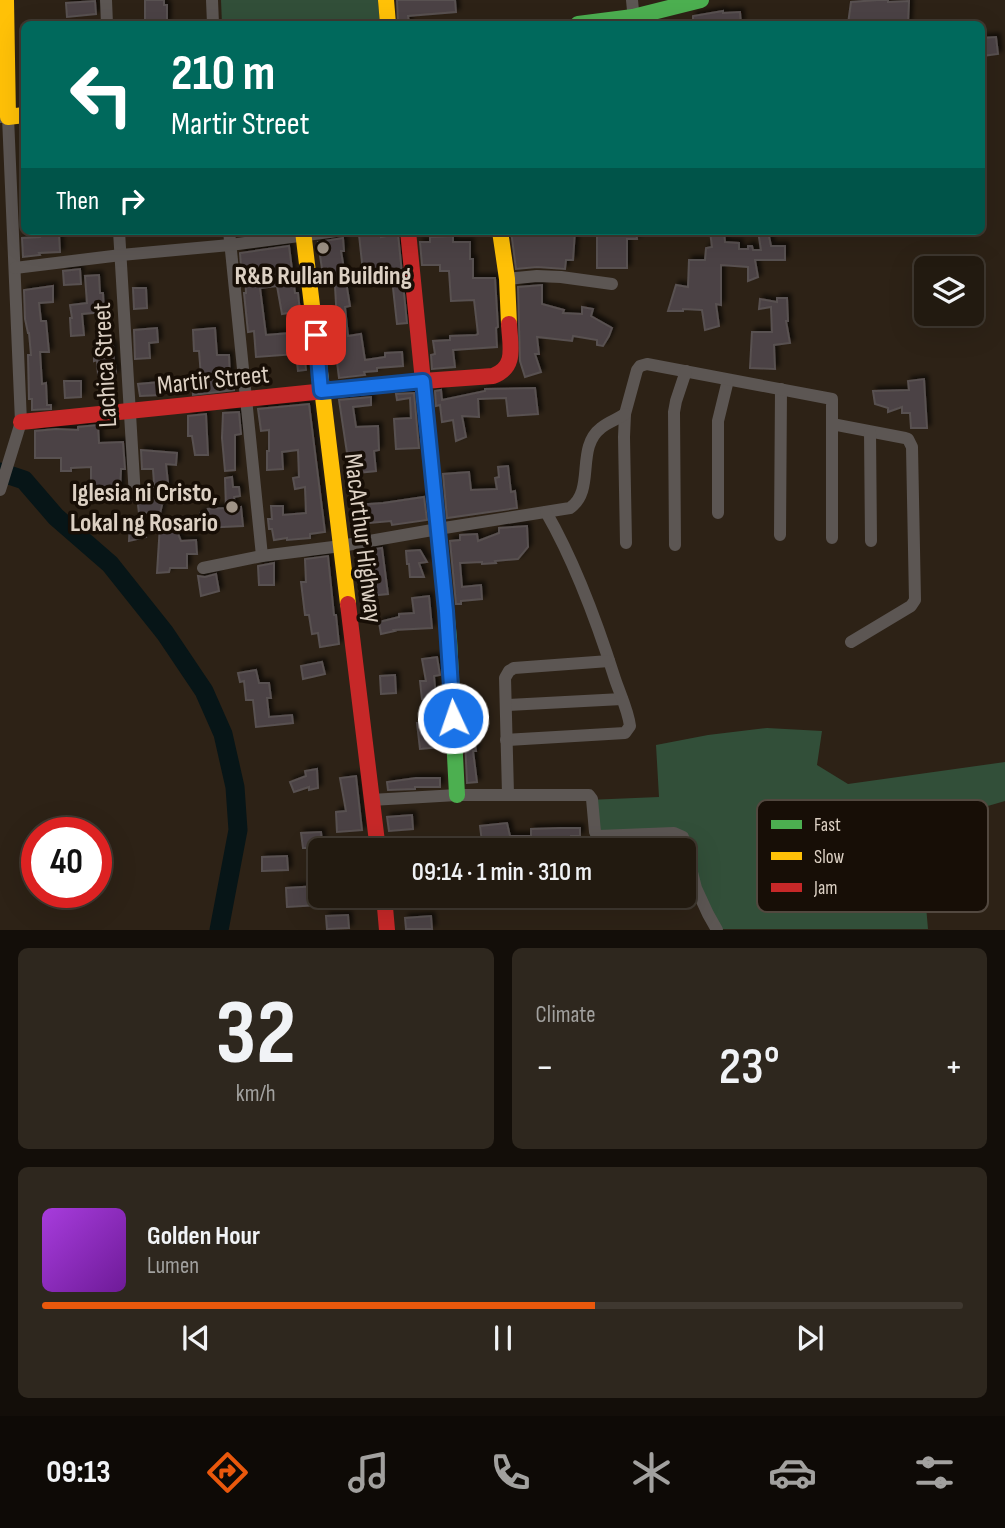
<!DOCTYPE html>
<meta charset="utf-8">
<style>
body{margin:0;font-family:"Sofia Sans Condensed",sans-serif;background:#2e271e;color:#f1f3f6;height:100vh;display:flex;flex-direction:column;font-size:26px;white-space:nowrap}
*{box-sizing:border-box;margin:0}
p{font-size:23px;color:#a2a19f}
.icon{flex:none;width:38px;height:38px;fill:none;stroke:currentColor;stroke-width:2;stroke-linecap:round;stroke-linejoin:round}
.map{position:relative;height:930px;overflow:hidden}
.sheet{display:flex;flex-direction:column;gap:18px;padding:18px;background:#130e09;flex:1}
.sheet>*{flex:none}
.hud{position:absolute;left:21px;top:21px;width:964px;height:214px;border-radius:10px;box-shadow:0 7px 28px #0002,0 0 0 2px #3f3830;background:#00695c;color:#fff;overflow:hidden}
.buttons{position:absolute;left:914px;top:256px;display:grid;gap:14px}
.buttons a{display:grid;place-items:center;width:70px;height:70px;border-radius:10px;background:#221a10;box-shadow:0 7px 28px #0002,0 0 0 2px #3f3830;font-size:35px}
.speed{position:absolute;left:21px;top:817px;display:flex;gap:14px;font-size:35px;font-weight:700;text-align:center}
.speed>*{display:grid;place-content:center;width:91px;height:91px;border-radius:50%;background:#221a10;box-shadow:0 7px 28px #0002,0 0 0 2px #3f3830;line-height:1}
.speed .limit{border:10px solid #d22;background:#fff;color:#111}
.pin{position:absolute;display:grid;place-items:center;width:60px;height:60px;color:#fff;margin:-30px;border-radius:14px;box-shadow:0 4px 10px #0006}
.me{position:absolute;width:77px;margin:-38px;rotate:357deg;stroke-linejoin:round;filter:drop-shadow(0 0 5px #0008)}
.turn{display:flex;align-items:center;gap:24px;height:147px;padding:0 35px;font-size:32px}
.turn .icon{width:91px;height:91px;stroke-width:2.5}
.turn b{display:block;font-size:49px;line-height:60px}
.then{display:flex;align-items:center;height:66px;padding:0 35px;background:#0003;gap:14px;font-size:26px}
.big{font-size:52px;font-weight:600;line-height:1.1}
.sheet .card{flex:1;display:flex;flex-direction:column;justify-content:center;gap:10px;min-width:0;padding:0 24px;border-radius:10px;background:#2e271e}
.sheet .dial{align-items:center;gap:0}
.dial b{font-size:91px;line-height:1}
.song{display:flex;align-items:center;gap:21px}
.cover{width:84px;height:84px;border-radius:10px;background:linear-gradient(135deg,hsl(280 70% 55%),hsl(280 70% 35%))}
.played{height:7px;border-radius:4px;background:linear-gradient(90deg,#ea580c 60%,#3f3830 60%)}
.keys{display:flex;justify-content:space-around;direction:ltr}
.heat{display:flex;justify-content:space-between;align-items:center;font-size:38px;direction:ltr}
.sheet .tiles{flex:1;display:grid;gap:18px;grid-template-columns:1fr 1fr}
.card:last-child{grid-column:span 2}
.trip{position:absolute;left:308px;top:838px;width:388px;height:70px;border-radius:10px;background:#221a10;box-shadow:0 7px 28px #0002,0 0 0 2px #3f3830;font-weight:600;line-height:70px;text-align:center}
.menu{display:flex;height:112px;justify-content:space-around;align-items:center;background:#0e0a06;color:#a2a19f}
.menu .icon{width:49px;height:49px}
.menu .current{color:#ea580c}
.menu b{font-size:32px;color:#f1f3f6}
.map>svg:first-child{display:block}
.green{fill:#324f39}
.lines{fill:none;stroke-linecap:round;stroke-linejoin:round}
.stream{stroke:#071517;stroke-width:3.5}
.river{stroke:#071517;stroke-width:19}
.building{fill:#4b4244;stroke:#595151;stroke-width:2;fill-rule:evenodd;filter:url(#shadow)}
.street{stroke:#5c5653;stroke-width:12}
.fast{stroke:#4caf50;stroke-width:16}
.slow{stroke:#ffc107;stroke-width:16}
.jam{stroke:#c62828;stroke-width:16}
.route-casing{stroke:#114b97;stroke-width:18}
.route{stroke:#1a73e8;stroke-width:12}
.poi-dot{fill:#9f9386;stroke:#170e06;stroke-width:2.5}
.labels{text-anchor:middle;stroke-width:7;stroke-linejoin:round;paint-order:stroke}
.poi-label{font-size:26px;font-weight:bold;fill:#dcd0c3;stroke:#170e06}
.street-label{font-size:26px;fill:#dcd0c3;stroke:#170e06}
.key{fill:#170e06;stroke:#52483f;stroke-width:2}
.key-label{font-size:19px;fill:#dcd0c3}
</style>
<div class="map">
<svg width="1005" height="930" viewBox="0 0 1005 930">
<defs>
<filter id="shadow"><feDropShadow dx="3.5" dy="-3.5" stdDeviation="2" flood-color="#0009"/></filter>
</defs>
<rect width="100%" height="100%" fill="#2d2216"/>
<!-- green -->
<g class="green">
<polygon points="221,0 378,0 380,24 222,24"/>
<polygon points="767,728 822,731 817,765 848,784 1005,762 1005,801 919,826 928,929 712,929 681,850 676,841 665,840 613,840 590,842 590,819 587,800 659,797 656,745 708,735"/>
</g>
<g class="lines">
<!-- stream -->
<polyline class="stream" points="220,924 226,930"/>
<!-- river -->
<polyline class="river" points="0,472 24,480 56,517 110,564 165,633 204,691 223,734 235,787 238,830 219,930"/>
</g>
<!-- building -->
<g class="building">
<polygon points="145,0 164,0 164,5 167,5 167,24 145,24"/>
<polygon points="397,0 455,0 456,12 408,16 409,22 398,23"/>
<polygon points="878,0 888,0 888,2 909,1 908,24 848,24 851,2"/>
<polygon points="95,1 96,14 67,17 66,3"/>
<polygon points="723,11 723,13 740,12 741,24 693,24 693,16"/>
<polygon points="996,37 998,54 982,56 982,38"/>
<polygon points="511,231 575,231 573,260 566,260 565,269 537,267 516,269"/>
<polygon points="597,231 636,231 637,239 627,239 627,268 597,268"/>
<polygon points="710,231 724,231 725,242 739,243 739,249 748,249 748,246 752,246 753,250 761,250 758,231 768,231 771,246 785,246 785,260 755,260 758,277 748,281 748,267 721,265 721,305 716,304 719,326 705,330 702,310 683,309 683,311 668,311 676,285 688,287 689,260 705,260 706,248 712,247"/>
<polygon points="59,233 60,252 39,253 40,255 23,257 22,238 40,237 40,234"/>
<polygon points="381,233 381,237 398,234 407,323 397,324 392,279 364,281 359,235"/>
<polygon points="453,236 453,242 470,242 470,259 473,259 473,278 495,278 498,327 496,328 497,347 453,350 455,367 432,369 431,355 435,354 433,341 450,340 450,336 476,335 478,334 474,300 451,301 449,271 440,271 440,265 422,265 420,242 430,242 430,237"/>
<polygon points="343,238 344,251 341,251 350,306 345,307 348,336 361,334 365,360 385,357 385,353 402,352 403,366 377,368 377,371 364,372 365,375 339,378 332,323 337,322 335,286 327,286 325,268 322,269 318,242"/>
<path d="M 289,246 L 295,293 L 298,293 L 306,370 L 298,371 L 296,354 L 256,357 L 254,331 L 248,332 L 244,293 L 246,293 L 245,267 L 241,267 L 240,253 ZM 277,286 L 282,314 L 288,313 L 290,333 L 266,335 L 260,288 Z"/>
<polygon points="80,269 81,284 64,285 63,271"/>
<polygon points="99,275 100,293 103,293 104,312 82,314 84,335 71,336 70,318 72,318 70,305 87,303 85,276"/>
<polygon points="542,285 542,304 564,310 563,313 582,314 582,307 593,309 591,316 612,328 609,336 603,346 597,345 597,340 573,336 572,341 537,337 539,354 535,354 541,372 525,377 520,361 518,287"/>
<polygon points="53,286 53,302 39,303 41,321 46,321 49,352 40,352 42,384 46,383 47,405 51,405 51,409 32,410 32,399 29,399 28,355 31,355 29,333 28,333 25,319 24,290"/>
<polygon points="133,288 146,288 147,308 134,309"/>
<polygon points="777,298 787,298 788,321 786,321 790,343 774,345 775,369 750,368 752,332 772,332 771,307 759,309 760,299 777,302"/>
<polygon points="157,328 158,342 149,343 150,358 135,359 134,330"/>
<polygon points="215,328 217,355 229,355 230,377 233,377 234,390 193,395 192,376 201,376 199,351 194,351 193,330"/>
<polygon points="113,345 114,364 115,364 116,374 98,375 97,360 94,361 94,346"/>
<polygon points="924,379 927,428 911,428 910,413 902,413 902,407 888,412 888,408 875,404 873,391 909,390 908,381"/>
<polygon points="64,381 81,381 81,397 65,398"/>
<polygon points="160,382 162,395 140,396 138,384"/>
<polygon points="535,388 538,414 508,416 506,398 478,399 479,417 462,416 466,437 456,441 453,420 442,422 440,405 436,406 435,391 441,390 442,400 485,391 485,389"/>
<polygon points="414,393 419,448 396,449 394,419 411,418 410,398 397,400 396,394"/>
<polygon points="371,397 371,405 353,407 356,427 378,426 379,450 374,451 376,471 358,473 356,452 347,453 339,400"/>
<polygon points="309,404 325,532 310,534 310,538 287,540 287,538 274,540 272,529 269,529 268,519 272,519 271,506 283,506 283,515 306,513 305,487 295,489 293,478 299,477 298,450 282,452 283,469 267,470 267,451 269,451 269,430 261,431 258,409"/>
<polygon points="239,412 241,434 235,435 235,470 225,471 222,438 223,413"/>
<polygon points="206,414 208,455 195,455 192,436 188,436 188,416"/>
<polygon points="98,425 99,443 123,442 125,469 121,469 120,493 103,493 103,496 91,496 91,467 71,468 71,471 61,471 61,458 35,458 35,431 56,429 78,430 78,427"/>
<polygon points="141,450 177,453 176,465 166,464 169,492 165,492 159,518 157,518 156,512 139,513 138,505 142,501 144,498 155,498 153,469 142,469"/>
<polygon points="508,466 511,492 515,491 517,508 447,518 443,474 469,472 471,490 497,489 495,478 499,477 498,467"/>
<polygon points="232,477 233,487 239,487 240,496 234,497 235,508 241,507 243,526 201,528 200,513 209,512 208,509 226,508 225,478"/>
<polygon points="424,497 427,520 392,525 391,521 358,524 356,505 383,503"/>
<polygon points="130,521 144,521 146,537 129,541"/>
<polygon points="160,525 175,526 181,541 196,540 197,554 187,554 187,568 170,568 169,572 157,573"/>
<polygon points="527,526 528,547 518,559 495,561 496,563 482,564 482,562 460,563 462,587 481,585 482,599 461,601 461,604 456,604 450,541 460,540 460,535 477,534 478,541 499,533 499,528"/>
<polygon points="382,548 388,594 369,596 364,551"/>
<polygon points="420,550 427,562 419,563 424,577 410,577 409,564 407,564 406,551"/>
<polygon points="328,556 334,615 336,615 339,644 320,647 318,633 312,634 309,615 305,615 301,582 306,582 305,559"/>
<polygon points="274,563 274,585 259,585 258,566"/>
<polygon points="216,574 219,591 201,596 198,576 205,577"/>
<polygon points="429,596 432,628 394,630 395,631 381,634 379,622 399,617 399,614 414,613 412,598"/>
<polygon points="437,657 440,675 434,676 436,697 422,699 420,681 426,681 422,659"/>
<polygon points="322,662 325,674 303,679 301,666"/>
<polygon points="256,670 259,683 269,683 271,698 267,698 269,717 292,715 293,723 256,727 253,700 246,700 244,681 240,682 238,673"/>
<polygon points="395,675 396,693 381,694 380,676"/>
<polygon points="438,721 441,747 420,749 417,723"/>
<polygon points="474,738 476,751 473,751 477,782 467,783 465,739"/>
<polygon points="317,769 318,788 309,790 309,787 294,792 290,782 306,776 305,771"/>
<polygon points="356,776 362,830 337,832 336,812 346,811 340,778"/>
<polygon points="416,778 440,778 440,787 415,787 415,789 388,790 387,782"/>
<polygon points="412,815 413,829 389,831 387,817"/>
<polygon points="507,823 510,836 531,836 531,829 560,828 580,828 580,836 571,836 573,850 562,850 562,848 550,848 549,847 512,850 483,850 480,826"/>
<polygon points="321,832 323,850 320,850 320,868 311,869 308,848 303,848 301,833"/>
<polygon points="287,856 288,870 262,871 262,857"/>
<polygon points="318,886 319,905 287,907 286,888"/>
<polygon points="348,915 349,928 327,929 326,916"/>
<polygon points="431,916 432,929 406,929 405,918"/>
</g>
<g class="lines">
<!-- street -->
<g class="street">
<polyline points="106,0 107,24"/>
<polyline points="212,0 213,24"/>
<polyline points="632,0 634,21"/>
<polyline points="0,117 8,117 21,422 0,490"/>
<polyline points="119,231 135,497"/>
<polyline points="229,231 262,556"/>
<polyline points="15,268 121,255 230,245 337,231"/>
<polyline points="507,279 537,276 561,277 612,284"/>
<polyline points="832,424 905,438 908,439 912,447 915,600 911,606 851,642"/>
<polyline points="870,432 871,541"/>
<polyline points="718,513 718,421 728,380"/>
<polyline points="780,535 781,389"/>
<polyline points="626,543 624,437 625,414 637,370 640,366 647,364 832,399 832,538"/>
<polyline points="675,545 674,412 676,401 686,371"/>
<path d="M 203,568 L 262,556 L 341,546 L 438,529 L 570,508 C 596,490 575,448 601,428 C 608,422 618,419 625,414"/>
<polyline points="506,705 622,699"/>
<path d="M 506,740 L 625,733 L 630,726 C 628,710 620,694 615,679 C 597,622 576,564 546,512"/>
<polyline points="508,794 505,678 509,671 514,668 609,661"/>
<polyline points="371,800 457,795 589,795 592,799 595,832 598,836 674,833 683,837 696,888 708,914 717,930"/>
</g>
<!-- fast -->
<g class="fast">
<polyline points="578,24 633,17 701,0"/>
<polyline points="441,562 449,638 457,795"/>
</g>
<!-- slow -->
<g class="slow">
<polyline points="6,0 8,117 24,115"/>
<polyline points="386,0 388,24"/>
<polyline points="303,231 348,604"/>
<polyline points="500,231 507,279 509,324"/>
</g>
<!-- jam -->
<g class="jam">
<polyline points="408,231 441,562"/>
<path d="M 21,422 L 423,381 L 493,376 C 517,367 510,346 509,324"/>
<polyline points="348,604 378,850"/>
<polyline points="384,896 387,930"/>
</g>
</g>
<g class="lines">
<!-- route casing -->
<g class="route-casing">
<polyline id="route" points="316,335 321,391 423,381 446,611 453,718"/>
</g>
<!-- route -->
<use href="#route" class="route"/>
</g>
<!-- markers -->
<g class="poi-dot">
<circle cx="323" cy="248" r="7"/>
<circle cx="232" cy="507" r="7"/>
</g>
<g class="labels">
<!-- poi labels -->
<g class="poi-label">
<text x="323" y="284">R&amp;B Rullan Building</text>
<text x="218" y="501" text-anchor="end">Iglesia ni Cristo,<tspan x="218" dy="30">Lokal ng Rosario</tspan></text>
</g>
<!-- street labels -->
<g class="street-label">
<text transform="translate(104 365) rotate(-93)" y="9">Lachica Street</text>
<text transform="translate(213 379) rotate(-6)" y="9">Martir Street</text>
<text transform="translate(364 538) rotate(83)" y="9">MacArthur Highway</text>
</g>
</g>
<!-- legend -->
<rect x="757" y="800" width="231" height="112" rx="10" class="key"/>
<rect x="771" y="820" width="31" height="9" fill="#4caf50"/>
<rect x="771" y="852" width="31" height="8" fill="#ffc107"/>
<rect x="771" y="883" width="31" height="9" fill="#c62828"/>
<g class="key-label">
<text x="814" y="831">Fast</text>
<text x="814" y="863">Slow</text>
<text x="814" y="894">Jam</text>
</g>
</svg>
<div class="buttons">
<a><svg class="icon" aria-label="layers" viewBox="0 0 24 24"><path d="M12 4l9 5-9 5-9-5zM3 14l9 5 9-5"/></svg></a>
</div>
<div class="speed"><div class="limit">40</div></div>
<div class="pin" style="left:316px;top:335px;background:#d93025"><svg class="icon" aria-label="arrive" viewBox="0 0 24 24"><path d="M6 21V4h12l-3 4 3 4H6"/></svg></div>
<svg class="me" style="left:453px;top:718px" viewBox="-20 -20 40 40"><circle r="17" fill="#1a73e8" stroke="#fff" stroke-width="3"/><path d="M0-11L8 9 0 5-8 9z" fill="#fff"/></svg>
<div class="trip">09:14 · 1 min · 310 m</div>
<div class="hud">
<div class="turn"><svg class="icon" aria-label="left" viewBox="0 0 24 24"><path d="M17 20v-9H6M10 6l-5 5 5 5"/></svg><div><b>210 m</b>Martir Street</div></div>
<div class="then">Then<svg class="icon" aria-label="right" viewBox="0 0 24 24"><path d="M7 20v-9h11M14 6l5 5-5 5"/></svg></div>
</div>
</div>
<section class="sheet">
<div class="tiles">
<div class="card dial"><b>32</b><p>km/h</p></div>
<div class="card"><p>Climate</p>
<div class="heat"><a>−</a><b class="big">23°</b><a>+</a></div>
</div>
<div class="card">
<div class="song"><i class="cover"></i><div><b>Golden Hour</b><p>Lumen</p></div></div>
<div class="played"></div>
<div class="keys"><svg class="icon" aria-label="previous" viewBox="0 0 24 24"><path d="M18 5L8 12l10 7zM5 5v14"/></svg><svg class="icon" aria-label="pause" viewBox="0 0 24 24"><path d="M8 5v14M16 5v14"/></svg><svg class="icon" aria-label="next" viewBox="0 0 24 24"><path d="M6 5l10 7-10 7zM19 5v14"/></svg></div>
</div>
</div>
</section>
<nav class="menu">
<b>09:13</b>
<svg class="icon current" aria-label="directions" viewBox="0 0 24 24"><path d="M12 3l9 9-9 9-9-9zM9 14v-3h6M13 9l2 2-2 2"/></svg>
<svg class="icon" aria-label="music" viewBox="0 0 24 24"><path d="M9 18V5l10-2v13"/><circle cx="6" cy="18" r="3"/><circle cx="16" cy="16" r="3"/></svg>
<svg class="icon" aria-label="phone" viewBox="0 0 24 24"><path d="M5 4h4l2 5-3 2q2 4 5 5l2-3 5 2v4C11 20 4 13 5 4z"/></svg>
<svg class="icon" aria-label="climate" viewBox="0 0 24 24"><path d="M12 3v18M4 7l16 10M4 17L20 7"/></svg>
<svg class="icon" aria-label="car" viewBox="0 0 24 24"><path d="M5 17H2v-5l4-1 3-4h7l3 4 3 1v5h-3M9 17h6M6 11h13"/><circle cx="7" cy="17" r="2"/><circle cx="17" cy="17" r="2"/></svg>
<svg class="icon" aria-label="filters" viewBox="0 0 24 24"><path d="M4 7h16M4 17h16"/><circle cx="9" cy="7" r="2"/><circle cx="15" cy="17" r="2"/></svg>
</nav>
